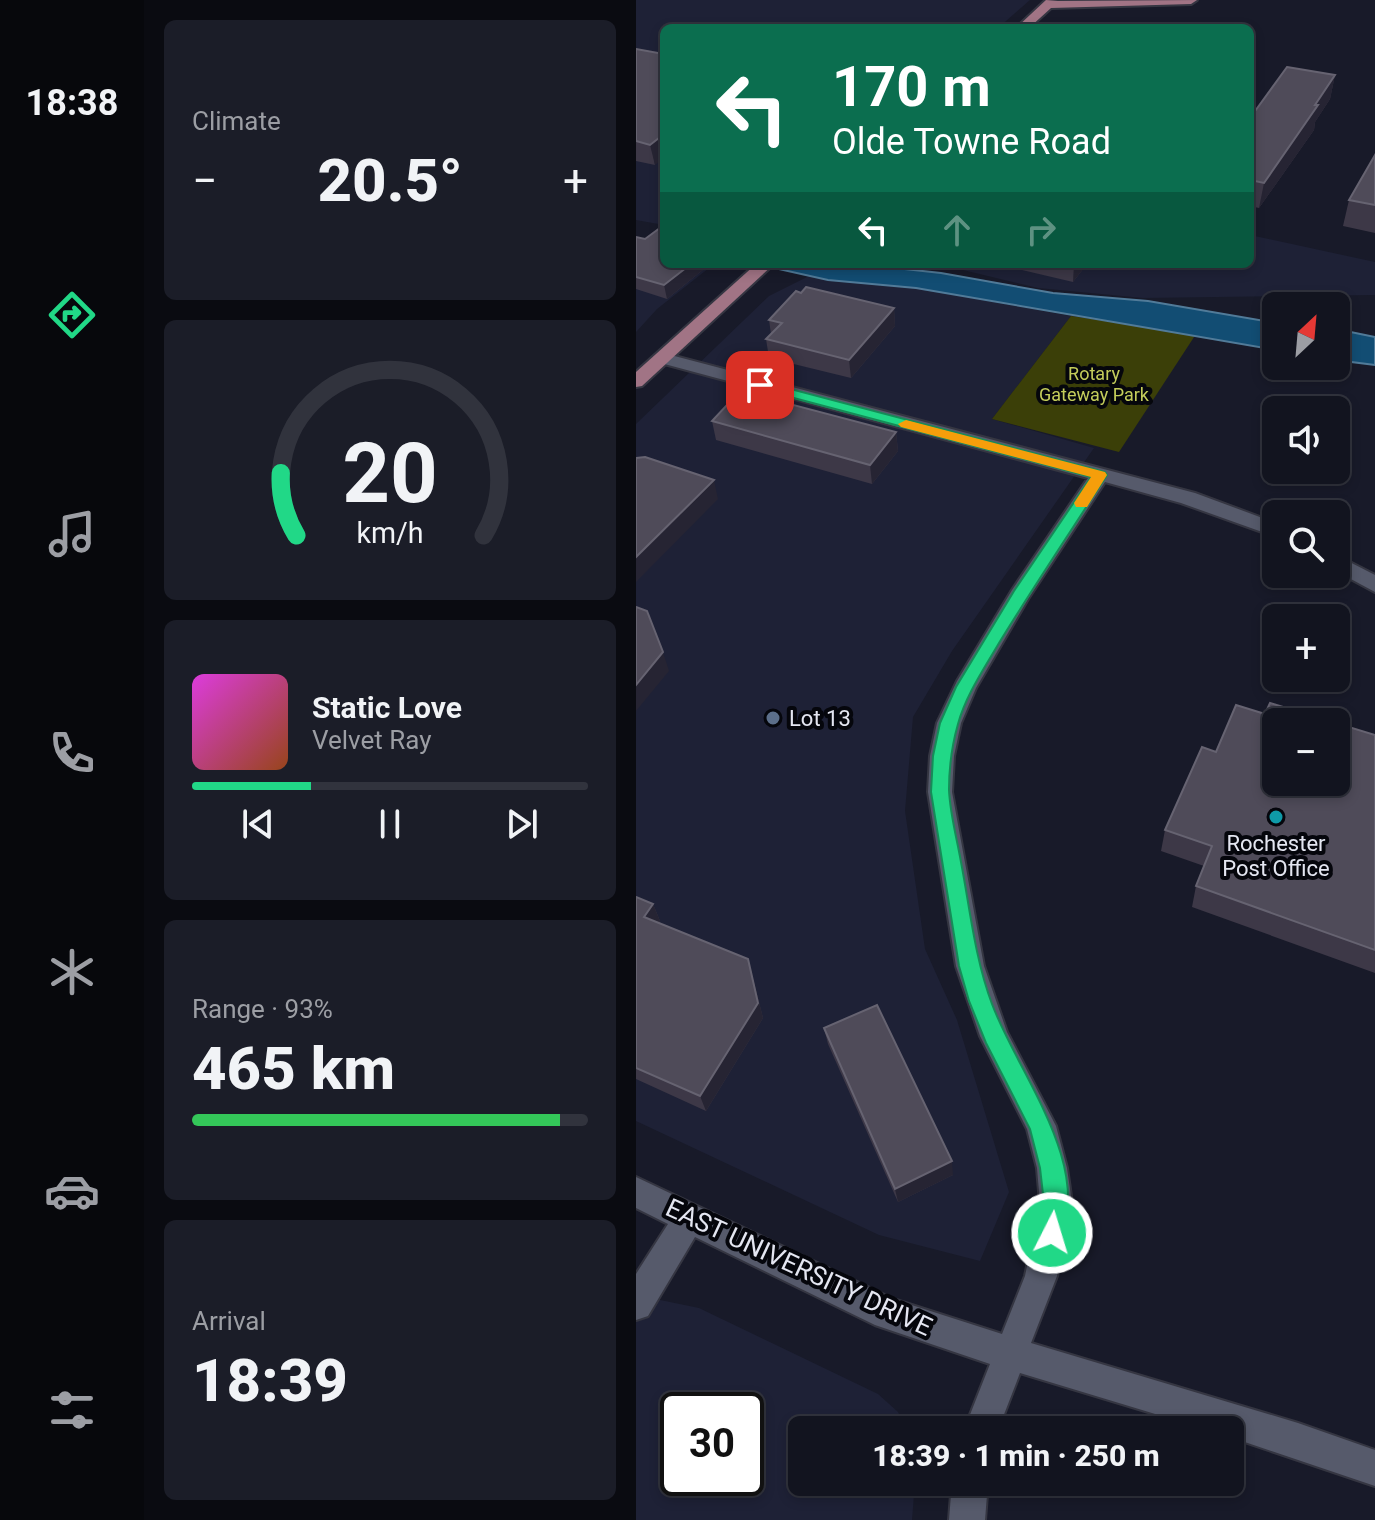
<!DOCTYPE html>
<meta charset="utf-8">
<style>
body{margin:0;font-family:Roboto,sans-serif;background:#1b1d28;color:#f1f3f6;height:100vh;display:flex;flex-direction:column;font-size:30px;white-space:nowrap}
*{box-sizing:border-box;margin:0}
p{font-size:26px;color:#9c9ea4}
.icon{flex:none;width:44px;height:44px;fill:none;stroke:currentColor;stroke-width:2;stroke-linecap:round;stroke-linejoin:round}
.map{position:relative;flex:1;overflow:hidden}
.sheet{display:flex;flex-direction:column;gap:20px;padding:20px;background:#0a0b11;width:492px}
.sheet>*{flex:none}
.banner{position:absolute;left:24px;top:24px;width:594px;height:244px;border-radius:12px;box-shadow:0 4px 12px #0003,0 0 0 2px #31333d;background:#0b6e4f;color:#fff;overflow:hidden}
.needle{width:52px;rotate:26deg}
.tools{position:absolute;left:626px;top:292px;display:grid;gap:16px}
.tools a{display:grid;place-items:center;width:88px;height:88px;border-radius:12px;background:#12141f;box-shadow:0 4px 12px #0003,0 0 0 2px #31333d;font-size:40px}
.speed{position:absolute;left:24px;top:1392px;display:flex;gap:16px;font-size:40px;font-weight:700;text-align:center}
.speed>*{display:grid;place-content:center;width:104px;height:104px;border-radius:50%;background:#12141f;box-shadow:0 4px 12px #0003,0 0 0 2px #31333d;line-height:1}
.speed .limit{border:4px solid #111;border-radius:12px;background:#fff;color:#111}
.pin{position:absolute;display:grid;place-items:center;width:68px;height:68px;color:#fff;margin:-34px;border-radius:16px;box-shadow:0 4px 12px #0006}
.me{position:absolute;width:88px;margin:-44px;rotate:5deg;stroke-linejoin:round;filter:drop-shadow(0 0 6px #0008)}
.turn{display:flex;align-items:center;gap:28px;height:168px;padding:0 40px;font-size:36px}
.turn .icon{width:104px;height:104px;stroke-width:2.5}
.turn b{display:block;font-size:56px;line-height:68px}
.lanes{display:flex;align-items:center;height:76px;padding:0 40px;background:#0003;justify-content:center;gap:40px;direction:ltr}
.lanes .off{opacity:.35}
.big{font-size:60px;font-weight:800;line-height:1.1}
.sheet .card{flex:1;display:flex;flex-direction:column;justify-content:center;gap:12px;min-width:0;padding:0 28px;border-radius:12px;background:#1b1d28}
.sheet .dial{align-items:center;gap:0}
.dial svg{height:208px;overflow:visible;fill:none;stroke:#31333d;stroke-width:7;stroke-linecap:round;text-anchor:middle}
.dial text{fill:#f1f3f6;stroke:none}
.song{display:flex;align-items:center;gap:24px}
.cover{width:96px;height:96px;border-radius:12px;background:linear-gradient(135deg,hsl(300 70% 55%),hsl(20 70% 35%))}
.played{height:8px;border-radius:4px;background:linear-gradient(90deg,#21d887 30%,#31333d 30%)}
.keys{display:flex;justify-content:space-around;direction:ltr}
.heat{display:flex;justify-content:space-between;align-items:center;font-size:44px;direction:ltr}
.charge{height:12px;border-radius:6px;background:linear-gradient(90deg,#34c759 93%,#31333d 0)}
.trip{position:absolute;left:152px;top:1416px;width:456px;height:80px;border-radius:12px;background:#12141f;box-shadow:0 4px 12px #0003,0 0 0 2px #31333d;font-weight:800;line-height:80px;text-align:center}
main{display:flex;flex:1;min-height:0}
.tab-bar{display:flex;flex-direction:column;width:144px;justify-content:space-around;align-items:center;background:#07080c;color:#9c9ea4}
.tab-bar .icon{width:56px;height:56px}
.tab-bar .on{color:#21d887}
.tab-bar b{font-size:36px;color:#f1f3f6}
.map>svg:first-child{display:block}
.built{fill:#1e2136;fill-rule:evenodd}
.green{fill:#3b3f08}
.water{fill:#124d73;stroke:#517b99;stroke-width:2}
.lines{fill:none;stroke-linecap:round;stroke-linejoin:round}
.minor-casing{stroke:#353642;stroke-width:4}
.major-casing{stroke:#353642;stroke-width:4}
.minor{fill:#565a6b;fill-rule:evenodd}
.major{fill:#a17485;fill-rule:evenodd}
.wall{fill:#3d3847}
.shaded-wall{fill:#262433}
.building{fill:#4f4b59;stroke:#666371;stroke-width:2}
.route{fill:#21d887;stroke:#158c58;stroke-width:2}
.slow{fill:#f59e0b}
.service-dot{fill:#5c6f8a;stroke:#05060c;stroke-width:3}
.culture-dot{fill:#0f9aa8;stroke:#05060c;stroke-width:3}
.labels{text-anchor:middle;stroke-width:8;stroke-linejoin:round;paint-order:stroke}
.far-park-label{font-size:18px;fill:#c4cd5b;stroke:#05060c}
.poi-label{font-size:22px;fill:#e4e6f1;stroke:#05060c;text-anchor:start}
.near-street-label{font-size:26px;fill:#e4e6f1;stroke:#05060c}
</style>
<main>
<nav class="tab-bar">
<b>18:38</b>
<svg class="icon on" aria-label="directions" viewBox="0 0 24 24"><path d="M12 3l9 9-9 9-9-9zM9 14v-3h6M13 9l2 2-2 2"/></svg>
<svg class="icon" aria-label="music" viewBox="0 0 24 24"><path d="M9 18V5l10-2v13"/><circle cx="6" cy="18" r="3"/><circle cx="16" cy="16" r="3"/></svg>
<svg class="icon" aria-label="phone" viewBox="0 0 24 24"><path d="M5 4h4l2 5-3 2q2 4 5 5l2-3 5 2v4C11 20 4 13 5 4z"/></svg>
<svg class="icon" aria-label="climate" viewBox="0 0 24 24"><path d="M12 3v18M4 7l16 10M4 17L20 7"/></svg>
<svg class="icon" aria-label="car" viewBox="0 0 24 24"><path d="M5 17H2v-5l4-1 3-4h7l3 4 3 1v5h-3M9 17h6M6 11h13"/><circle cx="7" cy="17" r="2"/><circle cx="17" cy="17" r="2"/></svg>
<svg class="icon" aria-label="filters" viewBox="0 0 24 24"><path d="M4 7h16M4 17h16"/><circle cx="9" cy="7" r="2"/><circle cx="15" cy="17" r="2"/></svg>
</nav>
<section class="sheet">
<div class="card"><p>Climate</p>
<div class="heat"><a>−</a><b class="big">20.5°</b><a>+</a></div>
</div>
<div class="card dial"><svg viewBox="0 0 100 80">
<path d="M14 69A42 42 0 1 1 86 69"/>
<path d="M14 69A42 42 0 0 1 8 45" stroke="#21d887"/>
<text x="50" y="56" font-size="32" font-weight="700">20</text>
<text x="50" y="72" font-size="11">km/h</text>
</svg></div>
<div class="card">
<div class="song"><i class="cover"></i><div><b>Static Love</b><p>Velvet Ray</p></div></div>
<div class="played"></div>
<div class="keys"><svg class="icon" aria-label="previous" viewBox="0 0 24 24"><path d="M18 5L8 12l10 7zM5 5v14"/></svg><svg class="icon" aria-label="pause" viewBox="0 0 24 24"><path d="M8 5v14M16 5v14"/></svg><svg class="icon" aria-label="next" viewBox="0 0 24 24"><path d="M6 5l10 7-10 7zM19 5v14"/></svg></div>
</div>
<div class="card"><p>Range · 93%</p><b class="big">465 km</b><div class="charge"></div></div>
<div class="card"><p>Arrival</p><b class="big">18:39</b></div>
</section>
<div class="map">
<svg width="739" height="1520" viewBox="0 0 739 1520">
<rect width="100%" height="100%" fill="#181a29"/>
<!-- built -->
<g class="built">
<polygon points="0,0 394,0 362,28 28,28 28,225 0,220"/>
<polygon points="614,235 739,262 739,295 507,298 402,288 302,264 614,264"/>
<polygon points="0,240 28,264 78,264 21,309 0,332"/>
<polygon points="173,276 280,288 435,316 356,419 458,448 316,651 277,717 269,811 289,949 321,1020 373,1192 344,1261 243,1235 0,1121 0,424 133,296"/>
<path d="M 0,1295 L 63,1308 L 242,1394 L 262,1412 L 271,1430 L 166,1430 L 166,1482 L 279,1482 L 276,1520 L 0,1520 ZM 42,1410 L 110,1410 L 110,1478 L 42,1478 Z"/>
</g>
<!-- green -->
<polygon class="green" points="435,316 560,334 483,452 356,419"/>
<!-- water -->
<g class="water">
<polygon points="120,264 223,264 305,273 417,293 512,301 640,323 640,350 280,288 192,280"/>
<polygon points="700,329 739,337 739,365 700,360"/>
</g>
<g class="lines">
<!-- minor casing -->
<g class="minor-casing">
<g id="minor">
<polygon points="27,353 559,493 640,523 640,537 545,503 469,482 392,599 340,688 325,723 318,756 316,792 348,966 371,1032 420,1126 431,1168 436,1203 421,1276 395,1343 662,1423 739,1450 739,1486 594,1437 594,1430 572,1430 384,1373 362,1430 328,1430 354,1364 239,1325 59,1237 12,1316 0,1320 0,1274 32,1224 0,1208 0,1177 257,1299 366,1334 389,1276 404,1203 401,1168 391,1129 344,1036 320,966 292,792 294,756 301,723 321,681 376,590 452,478 21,362 18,358 21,354"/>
<polygon points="700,555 739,575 739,592 700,571"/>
<polygon points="316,1482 352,1482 349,1520 313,1520"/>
</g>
</g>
<!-- major casing -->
<g class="major-casing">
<g id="major">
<polygon points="410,0 422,1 561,0 555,4 415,8 393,28 380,28"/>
<polygon points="120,264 138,264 6,386 0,387 0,372"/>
</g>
</g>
<!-- minor -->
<use href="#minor" class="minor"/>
<!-- major -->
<use href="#major" class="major"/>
</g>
<!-- wall -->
<g class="wall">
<polygon points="0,49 19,165 0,161"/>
<polygon points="699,75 694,99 679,122 678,130 623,208 614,206 614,118"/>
<polygon points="739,155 739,233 707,226 713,200"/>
<polygon points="0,237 28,264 67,264 68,269 31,299 0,289"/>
<polygon points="386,264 451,264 437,282 386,270"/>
<polygon points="258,308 259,326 215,378 133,358 130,339 135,334 133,320"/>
<polygon points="76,421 260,432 262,451 236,484 80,440"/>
<polygon points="629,714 739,735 739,973 556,907 560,886 568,866 525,851 529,830 580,752"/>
<polygon points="0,897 17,904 24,921 23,923 112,959 127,1018 70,1111 0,1079"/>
<polygon points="188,1028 317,1175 262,1202 192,1044"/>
</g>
<!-- shaded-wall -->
<g class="shaded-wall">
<polygon points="699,75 694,99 679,122 678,130 623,208 628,183"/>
<polygon points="28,134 28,158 19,165 14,145"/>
<polygon points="55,264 67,264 68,269 31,299 28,285"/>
<polygon points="438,264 451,264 437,282"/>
<polygon points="258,308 259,326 215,378 213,360"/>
<polygon points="260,432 262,451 236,484 234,465"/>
<polygon points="78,480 82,499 0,582 0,557"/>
<polygon points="27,652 33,671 0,711 0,685"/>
<polygon points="17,904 24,921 15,933 8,917"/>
<polygon points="112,959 127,1018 70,1111 64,1096"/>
<polygon points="316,1161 317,1175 262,1202 259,1189"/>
</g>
<!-- building -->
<g class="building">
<polygon points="448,26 526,28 448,28"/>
<polygon points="0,49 28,54 28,134 14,145 0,141"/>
<polygon points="651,67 699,75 679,105 682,105 628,183 614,180 614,118"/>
<polygon points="739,155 739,205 713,200"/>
<polygon points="28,225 28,264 55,264 28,285 0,277 0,237 9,239"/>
<polygon points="170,287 258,308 213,360 130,339 146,323 133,320 160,291 165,293"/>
<polygon points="104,391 260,432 234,465 76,421"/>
<polygon points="9,457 78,480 0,557 0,458"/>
<polygon points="0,607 11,611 27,652 0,685"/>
<polygon points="634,703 696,722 640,722 640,782 700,782 700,723 739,735 739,950 560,886 576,846 529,830 566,747 580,752 600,705 629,714"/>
<polygon points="0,897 17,904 8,917 112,959 122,1003 64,1096 0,1068"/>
<polygon points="241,1005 316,1161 259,1189 188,1028"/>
</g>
<!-- route -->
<path class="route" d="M 124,381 L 469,472 L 471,475 C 435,531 398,586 363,643 C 348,669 330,695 322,724 C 316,745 313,769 313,790 C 314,814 321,839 325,862 C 334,909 339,959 356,1004 C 382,1074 457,1163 424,1242 L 416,1245 L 407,1242 L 404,1233 L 408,1203 L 404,1168 L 394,1129 L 350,1043 L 333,1001 L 323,966 L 295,792 L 297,756 L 304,723 L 320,687 L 378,591 L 455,477 L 120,388 L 120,382 Z"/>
<!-- slow -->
<polygon class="slow" points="270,420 469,472 471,475 451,507 440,507 438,503 455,477 265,427 262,424"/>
<!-- markers -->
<circle class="service-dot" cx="137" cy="718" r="8"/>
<circle class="culture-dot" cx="640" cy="817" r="8"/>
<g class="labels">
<!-- far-park labels -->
<g class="far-park-label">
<text x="458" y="380">Rotary<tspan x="458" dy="21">Gateway Park</tspan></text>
</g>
<!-- poi labels -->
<g class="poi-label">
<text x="153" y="726">Lot 13</text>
<text x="640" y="851" text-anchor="middle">Rochester<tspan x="640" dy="25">Post Office</tspan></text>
</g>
<!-- near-street labels -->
<g class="near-street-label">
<text transform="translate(163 1267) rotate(25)" y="9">EAST UNIVERSITY DRIVE</text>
</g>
</g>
</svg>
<div class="tools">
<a><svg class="needle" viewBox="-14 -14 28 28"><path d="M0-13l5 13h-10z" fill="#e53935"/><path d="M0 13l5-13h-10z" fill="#9c9ea4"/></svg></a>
<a><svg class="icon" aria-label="sound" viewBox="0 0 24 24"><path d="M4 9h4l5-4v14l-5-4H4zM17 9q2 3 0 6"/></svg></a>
<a><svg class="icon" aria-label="search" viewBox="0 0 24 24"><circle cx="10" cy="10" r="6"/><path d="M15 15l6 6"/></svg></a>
<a>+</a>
<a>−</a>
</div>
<div class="speed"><div class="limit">30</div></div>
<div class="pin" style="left:124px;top:385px;background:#d93025"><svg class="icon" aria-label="arrive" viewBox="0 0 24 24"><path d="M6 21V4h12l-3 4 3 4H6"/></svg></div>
<svg class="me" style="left:416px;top:1233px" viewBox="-20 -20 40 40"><circle r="17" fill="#21d887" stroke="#fff" stroke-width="3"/><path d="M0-11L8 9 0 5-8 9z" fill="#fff"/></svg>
<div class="trip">18:39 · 1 min · 250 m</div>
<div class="banner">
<div class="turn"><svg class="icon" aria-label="left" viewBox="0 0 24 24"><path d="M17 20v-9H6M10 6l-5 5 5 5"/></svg><div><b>170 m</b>Olde Towne Road</div></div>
<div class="lanes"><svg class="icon" aria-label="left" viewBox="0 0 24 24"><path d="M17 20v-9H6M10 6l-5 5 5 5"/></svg><svg class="icon off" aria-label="ahead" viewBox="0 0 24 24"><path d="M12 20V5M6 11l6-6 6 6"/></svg><svg class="icon off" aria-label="right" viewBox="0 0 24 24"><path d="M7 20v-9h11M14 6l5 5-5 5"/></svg></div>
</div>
</div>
</main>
